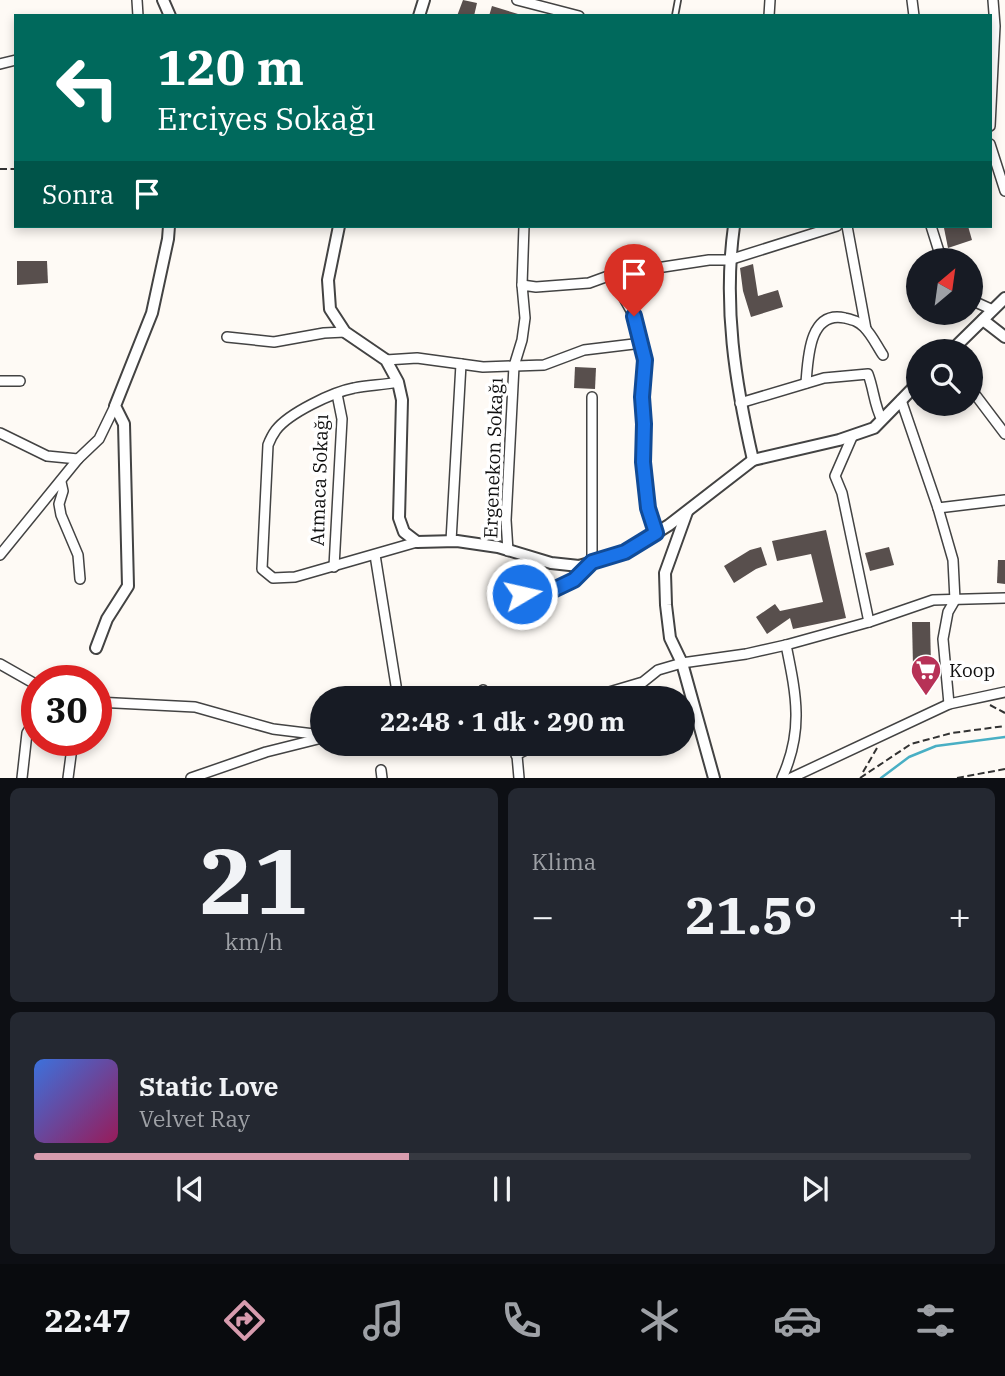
<!DOCTYPE html>
<html lang="tr">
<meta charset="utf-8">
<style>
body{margin:0;font-family:"IBM Plex Serif",serif;background:#242831;color:#f1f3f6;height:100vh;display:flex;flex-direction:column;font-size:26px;white-space:nowrap}
*{box-sizing:border-box;margin:0}
p{font-size:23px;color:#9ea1a6}
.icon{flex:none;width:38px;height:38px;fill:none;stroke:currentColor;stroke-width:2;stroke-linecap:round;stroke-linejoin:round}
.map{position:relative;height:778px;overflow:hidden}
.sheet{display:flex;flex-direction:column;gap:10px;padding:10px;background:#0d0f14;flex:1}
.sheet>*{flex:none}
.banner{position:absolute;left:14px;top:14px;width:978px;height:214px;border-radius:0px;box-shadow:0 4px 10px #0003;background:#00695c;color:#fff;overflow:hidden}
.needle{width:46px;rotate:29deg}
.tools{position:absolute;left:906px;top:248px;display:grid;gap:14px}
.tools a{display:grid;place-items:center;width:77px;height:77px;border-radius:50%;background:#171b24;box-shadow:0 4px 10px #0003;font-size:35px}
.speed{position:absolute;left:21px;top:665px;display:flex;gap:14px;font-size:35px;font-weight:700;text-align:center}
.speed>*{display:grid;place-content:center;width:91px;height:91px;border-radius:50%;background:#171b24;box-shadow:0 4px 10px #0003;line-height:1}
.speed .limit{border:10px solid #d22;background:#fff;color:#111}
.pin{position:absolute;display:grid;place-items:center;width:60px;height:60px;color:#fff;margin:-72px -30px;border-radius:50% 50% 50% 0;rotate:-45deg;box-shadow:0 0 7px #0007}
.pin .icon{rotate:45deg}
.me{position:absolute;width:77px;margin:-38px;rotate:81deg;stroke-linejoin:round;filter:drop-shadow(0 0 5px #0008)}
.turn{display:flex;align-items:center;gap:24px;height:147px;padding:0 28px;font-size:32px}
.turn .icon{width:91px;height:91px;stroke-width:2.5}
.turn b{display:block;font-size:49px;line-height:60px}
.then{display:flex;align-items:center;height:66px;padding:0 28px;background:#0003;gap:14px;font-size:26px}
.big{font-size:52px;font-weight:700;line-height:1.1}
.sheet .card{flex:1;display:flex;flex-direction:column;justify-content:center;gap:10px;min-width:0;padding:0 24px;border-radius:10px;background:#242831}
.sheet .dial{align-items:center;gap:0}
.dial b{font-size:91px;line-height:1}
.song{display:flex;align-items:center;gap:21px}
.cover{width:84px;height:84px;border-radius:10px;background:linear-gradient(135deg,hsl(220 70% 55%),hsl(330 70% 35%))}
.played{height:7px;border-radius:4px;background:linear-gradient(90deg,#d79cae 40%,#363941 40%)}
.keys{display:flex;justify-content:space-around;direction:ltr}
.heat{display:flex;justify-content:space-between;align-items:center;font-size:38px;direction:ltr}
.sheet .tiles{flex:1;display:grid;gap:10px;grid-template-columns:1fr 1fr}
.card:last-child{grid-column:span 2}
.trip{position:absolute;left:310px;top:686px;width:385px;height:70px;border-radius:35px;background:#171b24;box-shadow:0 4px 10px #0003;font-weight:700;line-height:70px;text-align:center}
.tab-bar{display:flex;height:112px;justify-content:space-around;align-items:center;background:#090b0e;color:#9ea1a6}
.tab-bar .icon{width:49px;height:49px}
.tab-bar .active{color:#d79cae}
.tab-bar b{font-size:32px;color:#f1f3f6}
.map>svg:first-child{display:block}
.lines{fill:none;stroke-linecap:round;stroke-linejoin:round}
.stream{stroke:#49afc4;stroke-width:2.5}
.building{fill:#584f4d}
.service-casing{stroke:#434343;stroke-width:8}
.minor-casing{stroke:#434343;stroke-width:12}
.tertiary-casing{stroke:#434343;stroke-width:14}
.path{stroke:#323232;stroke-width:2;stroke-dasharray:7 3.5;stroke-linecap:butt}
.service{stroke:#fff;stroke-width:4.5}
.minor{stroke:#fff;stroke-width:9}
.tertiary{stroke:#fff;stroke-width:10}
.route-casing{stroke:#114b97;stroke-width:18}
.route{stroke:#1a73e8;stroke-width:12}
.labels{text-anchor:middle;stroke-width:7;stroke-linejoin:round;paint-order:stroke}
.street-label{font-size:19px;fill:#101010;stroke:#fff}
.poi-label{font-size:19px;fill:#101010;stroke:#fff;text-anchor:start}
</style>
<div class="map">
<svg width="1005" height="778" viewBox="0 0 1005 778">
<rect width="100%" height="100%" fill="#fefaf5"/>
<g class="lines">
<!-- stream -->
<polyline class="stream" points="881,778 909,757 936,746 1005,737"/>
</g>
<!-- building -->
<g class="building">
<polygon points="463,0 477,3 474,16 457,16"/>
<polygon points="492,6 518,14 518,16 489,16"/>
<polygon points="962,226 968,226 972,240 948,248 944,228"/>
<polygon points="17,261 47,261 48,283 17,285"/>
<polygon points="753,264 758,296 778,290 783,307 751,317 743,291 740,268"/>
<polygon points="575,367 596,368 595,389 574,388"/>
<polygon points="826,530 846,618 793,629 790,618 767,634 756,617 775,604 780,611 823,602 811,554 777,561 772,541"/>
<polygon points="761,547 767,565 756,569 734,583 724,566 750,550"/>
<polygon points="889,547 894,565 870,571 865,553"/>
<polygon points="998,560 1005,560 1005,584 997,583"/>
<polygon points="912,622 930,622 931,666 913,666"/>
</g>
<g class="lines">
<!-- service casing -->
<g class="service-casing">
<polyline id="service" points="675,16 678,0"/>
</g>
<!-- minor casing -->
<g class="minor-casing">
<g id="minor">
<polyline points="137,0 138,16"/>
<polyline points="517,0 579,16"/>
<polyline points="912,0 914,16"/>
<polyline points="769,16 770,0"/>
<polyline points="0,64 16,60"/>
<polyline points="990,126 995,26 993,0"/>
<polyline points="990,144 1005,191"/>
<polyline points="847,226 866,329"/>
<polyline points="931,226 942,261"/>
<polyline points="611,275 634,316 645,360 642,397 644,424 643,462 648,508 656,533"/>
<polyline points="522,285 524,226"/>
<polyline points="971,300 993,310"/>
<polyline points="227,337 274,342 324,333 345,332"/>
<polyline points="386,360 417,358 483,367 544,365 584,350 642,343"/>
<polyline points="0,381 20,381"/>
<path d="M 398,382 C 384,385 368,385 354,388 C 333,392 289,413 276,430 C 273,434 270,440 268,445 L 262,569 L 273,578 L 295,577 L 417,542"/>
<path d="M 806,383 C 808,358 809,310 845,318 C 853,320 858,321 864,327 C 872,335 877,346 883,355"/>
<polyline points="971,389 1005,434"/>
<polyline points="901,400 938,508 953,560 955,600 948,612 943,639 949,704"/>
<path d="M 740,403 L 824,378 L 868,374 C 874,390 874,405 882,420"/>
<polyline points="0,433 47,456 78,459"/>
<polyline points="852,437 835,476 842,493 869,622"/>
<polyline points="61,482 63,491 59,504 61,515 78,555 80,579"/>
<polyline points="938,508 1005,500"/>
<polyline points="451,541 461,364"/>
<polyline points="508,551 506,520 514,366 522,340 525,318 522,285 536,287 589,283 611,275 709,260 729,260 837,226"/>
<polyline points="0,555 78,459 99,439 115,406"/>
<polyline points="375,555 398,698"/>
<polyline points="334,567 342,419 337,394"/>
<path d="M 522,594 C 554,593 570,584 592,562 L 592,397"/>
<polyline points="0,664 37,685"/>
<polyline points="483,690 485,698"/>
<polyline points="589,698 643,682 658,670 682,663 746,654 786,645 869,622 933,600 1005,598"/>
<polyline points="96,702 195,707 273,729 322,735"/>
<polyline points="516,744 519,778"/>
<polyline points="516,755 538,744"/>
<polyline points="381,770 382,778"/>
<polyline points="22,778 27,733 37,716"/>
<polyline points="68,778 73,740"/>
<polyline points="191,778 266,752 322,738"/>
<path d="M 782,778 C 804,730 796,694 786,645"/>
<polyline points="791,778 949,704 1005,692"/>
</g>
</g>
<!-- tertiary casing -->
<g class="tertiary-casing">
<g id="tertiary">
<polyline points="163,0 170,16"/>
<polyline points="419,16 424,0"/>
<polyline points="339,226 328,280 330,309 345,332 386,360 398,382 402,400 399,518 404,532 417,542 457,541 498,547 551,563 579,566 626,552 669,525 753,460 839,440 874,428 919,382"/>
<path d="M 734,226 C 723,305 735,382 753,460"/>
<polyline points="983,320 1005,337"/>
<polyline points="950,352 1005,298"/>
<polyline points="687,512 665,573 666,605 670,638 682,663 714,778"/>
<polyline points="96,648 107,619 128,586 124,424 115,406 152,313 168,239 169,226"/>
</g>
</g>
<!-- path -->
<g class="path">
<polyline points="0,169 16,169"/>
<polyline points="990,705 1005,713"/>
<polyline points="863,772 877,748"/>
<polyline points="860,778 911,744 952,733 1005,726"/>
<polyline points="957,778 1005,769"/>
</g>
<!-- service -->
<use href="#service" class="service"/>
<!-- minor -->
<use href="#minor" class="minor"/>
<!-- tertiary -->
<use href="#tertiary" class="tertiary"/>
</g>
<g class="lines">
<!-- route casing -->
<g class="route-casing">
<polyline id="route" points="522,594 551,591 574,580 592,562 625,552 656,533 648,508 643,462 644,424 642,397 645,360 634,316"/>
</g>
<!-- route -->
<use href="#route" class="route"/>
</g>
<!-- icons -->
<defs>
<g id="supermarket-pin" transform="scale(1.575)"><path d="M0 17L-7.5 6A9.5 9.5 0 1 1 7.5 6Z" fill="#b73257" stroke="#fff"/><path d="M-6-5.5h2.5l.6 2H6L4.5 2H-2.5L-4.4-4H-6ZM-1.5 3.2a1.3 1.3 0 1 0 .1 0ZM3 3.2a1.3 1.3 0 1 0 .1 0Z" fill="#fff"/></g>
</defs>
<g fill-rule="evenodd">
<use href="#supermarket-pin" x="926" y="670"/>
</g>
<g class="labels">
<!-- street labels -->
<g class="street-label">
<text transform="translate(493 458) rotate(-88)" y="7">Ergenekon Sokağı</text>
<text transform="translate(319 480) rotate(-88)" y="7">Atmaca Sokağı</text>
</g>
<!-- poi labels -->
<g class="poi-label">
<text x="949" y="677">Koop</text>
</g>
</g>
</svg>
<div class="tools">
<a><svg class="needle" viewBox="-14 -14 28 28"><path d="M0-13l5 13h-10z" fill="#e53935"/><path d="M0 13l5-13h-10z" fill="#9ea1a6"/></svg></a>
<a><svg class="icon" aria-label="search" viewBox="0 0 24 24"><circle cx="10" cy="10" r="6"/><path d="M15 15l6 6"/></svg></a>
</div>
<div class="speed"><div class="limit">30</div></div>
<div class="pin" style="left:634px;top:316px;background:#d93025"><svg class="icon" aria-label="arrive" viewBox="0 0 24 24"><path d="M6 21V4h12l-3 4 3 4H6"/></svg></div>
<svg class="me" style="left:522px;top:594px" viewBox="-20 -20 40 40"><circle r="17" fill="#1a73e8" stroke="#fff" stroke-width="3"/><path d="M0-11L8 9 0 5-8 9z" fill="#fff"/></svg>
<div class="trip">22:48 · 1 dk · 290 m</div>
<div class="banner">
<div class="turn"><svg class="icon" aria-label="left" viewBox="0 0 24 24"><path d="M17 20v-9H6M10 6l-5 5 5 5"/></svg><div><b>120 m</b>Erciyes Sokağı</div></div>
<div class="then">Sonra<svg class="icon" aria-label="arrive" viewBox="0 0 24 24"><path d="M6 21V4h12l-3 4 3 4H6"/></svg></div>
</div>
</div>
<section class="sheet">
<div class="tiles">
<div class="card dial"><b>21</b><p>km/h</p></div>
<div class="card"><p>Klima</p>
<div class="heat"><a>−</a><b class="big">21.5°</b><a>+</a></div>
</div>
<div class="card">
<div class="song"><i class="cover"></i><div><b>Static Love</b><p>Velvet Ray</p></div></div>
<div class="played"></div>
<div class="keys"><svg class="icon" aria-label="previous" viewBox="0 0 24 24"><path d="M18 5L8 12l10 7zM5 5v14"/></svg><svg class="icon" aria-label="pause" viewBox="0 0 24 24"><path d="M8 5v14M16 5v14"/></svg><svg class="icon" aria-label="next" viewBox="0 0 24 24"><path d="M6 5l10 7-10 7zM19 5v14"/></svg></div>
</div>
</div>
</section>
<nav class="tab-bar">
<b>22:47</b>
<svg class="icon active" aria-label="directions" viewBox="0 0 24 24"><path d="M12 3l9 9-9 9-9-9zM9 14v-3h6M13 9l2 2-2 2"/></svg>
<svg class="icon" aria-label="music" viewBox="0 0 24 24"><path d="M9 18V5l10-2v13"/><circle cx="6" cy="18" r="3"/><circle cx="16" cy="16" r="3"/></svg>
<svg class="icon" aria-label="phone" viewBox="0 0 24 24"><path d="M5 4h4l2 5-3 2q2 4 5 5l2-3 5 2v4C11 20 4 13 5 4z"/></svg>
<svg class="icon" aria-label="climate" viewBox="0 0 24 24"><path d="M12 3v18M4 7l16 10M4 17L20 7"/></svg>
<svg class="icon" aria-label="car" viewBox="0 0 24 24"><path d="M5 17H2v-5l4-1 3-4h7l3 4 3 1v5h-3M9 17h6M6 11h13"/><circle cx="7" cy="17" r="2"/><circle cx="17" cy="17" r="2"/></svg>
<svg class="icon" aria-label="filters" viewBox="0 0 24 24"><path d="M4 7h16M4 17h16"/><circle cx="9" cy="7" r="2"/><circle cx="15" cy="17" r="2"/></svg>
</nav>
